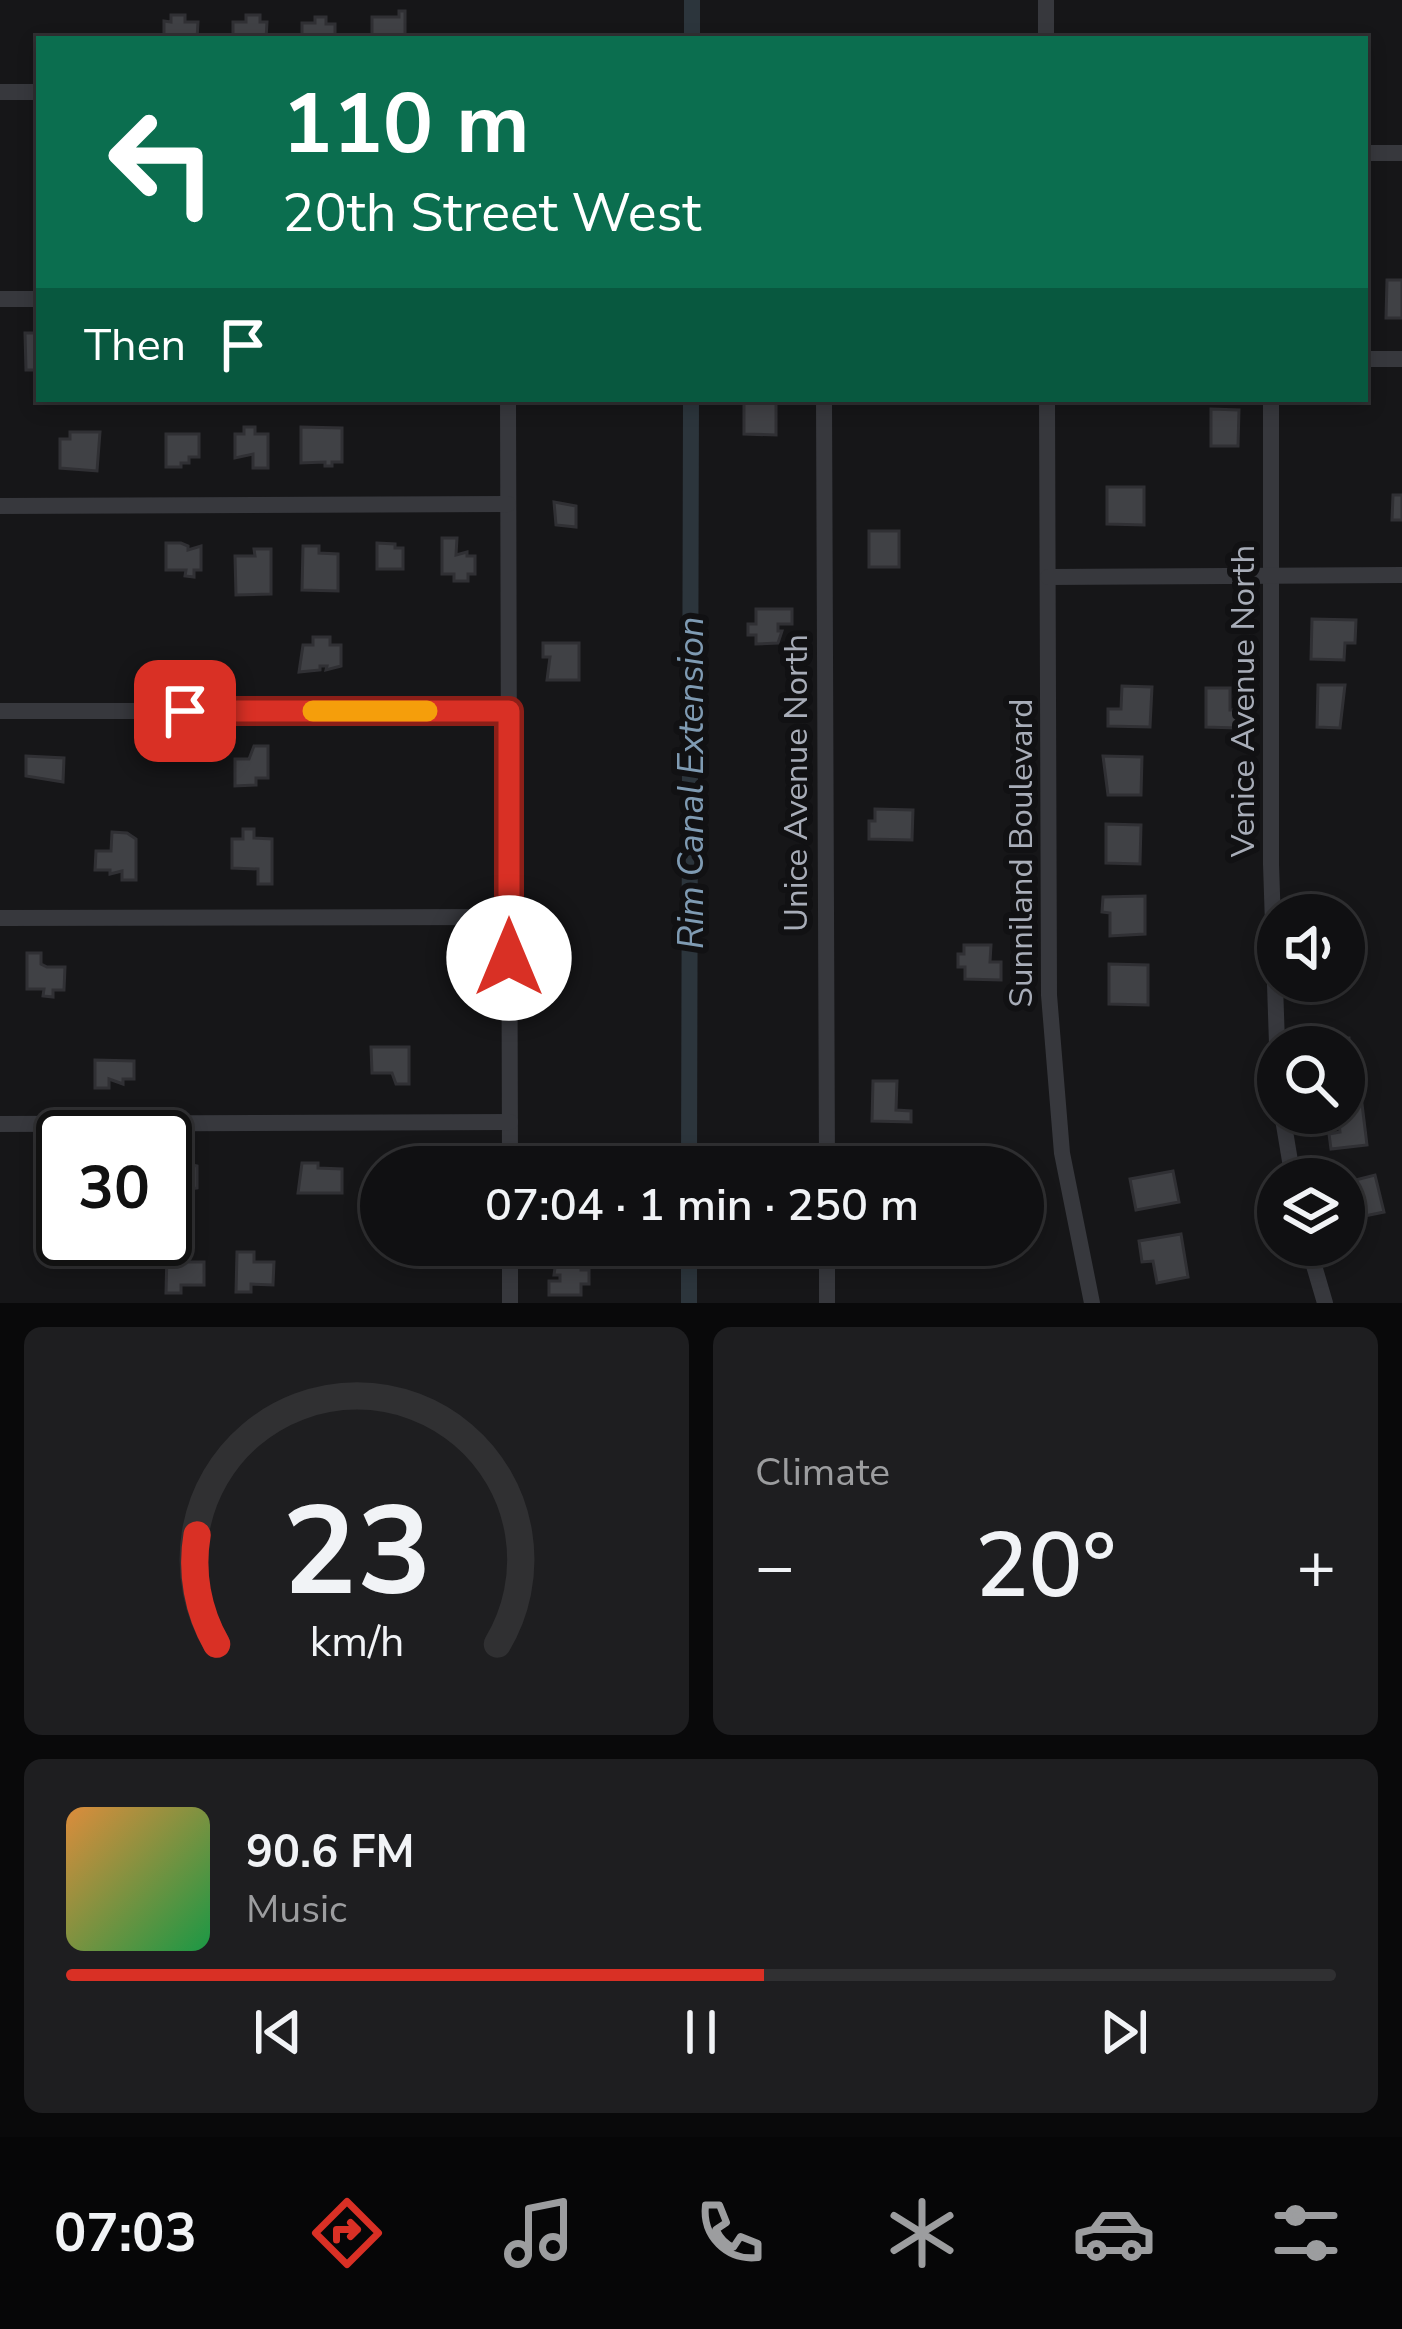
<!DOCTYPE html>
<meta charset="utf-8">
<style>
body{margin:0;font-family:"Nunito Sans",sans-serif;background:#1e1e20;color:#f1f3f6;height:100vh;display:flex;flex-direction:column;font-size:45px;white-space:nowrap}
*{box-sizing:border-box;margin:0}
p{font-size:39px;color:#9c9d9f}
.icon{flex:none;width:66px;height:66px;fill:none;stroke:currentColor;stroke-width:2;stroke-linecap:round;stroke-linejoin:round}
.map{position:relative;height:1303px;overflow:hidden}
.drawer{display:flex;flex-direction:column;gap:24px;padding:24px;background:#09090a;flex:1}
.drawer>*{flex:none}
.guide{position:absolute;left:36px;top:36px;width:1332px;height:366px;border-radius:0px;box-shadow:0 6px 18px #0003,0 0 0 3px #303032;background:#0b6e4f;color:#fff;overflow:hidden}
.tools{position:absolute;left:1257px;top:894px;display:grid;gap:24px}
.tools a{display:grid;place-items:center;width:108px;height:108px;border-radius:50%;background:#101012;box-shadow:0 6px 18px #0003,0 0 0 3px #303032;font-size:60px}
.speed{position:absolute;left:36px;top:1110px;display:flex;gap:24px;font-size:60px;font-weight:700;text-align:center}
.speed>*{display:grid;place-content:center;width:156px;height:156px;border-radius:50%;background:#101012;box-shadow:0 6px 18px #0003,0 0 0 3px #303032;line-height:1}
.speed .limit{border:6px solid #111;border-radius:18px;background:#fff;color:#111}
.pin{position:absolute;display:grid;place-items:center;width:102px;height:102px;color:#fff;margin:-51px;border-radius:24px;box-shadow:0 6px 18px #0006}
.me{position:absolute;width:132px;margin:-66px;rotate:0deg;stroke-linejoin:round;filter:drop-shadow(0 0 9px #0008)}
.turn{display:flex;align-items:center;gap:42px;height:252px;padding:0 48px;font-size:54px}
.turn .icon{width:156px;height:156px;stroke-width:2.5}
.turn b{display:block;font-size:84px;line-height:102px}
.then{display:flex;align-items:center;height:114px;padding:0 48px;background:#0003;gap:24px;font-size:45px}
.big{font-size:90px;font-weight:600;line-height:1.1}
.drawer .card{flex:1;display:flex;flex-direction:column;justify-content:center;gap:18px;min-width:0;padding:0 42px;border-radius:18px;background:#1e1e20}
.drawer .dial{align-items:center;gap:0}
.dial svg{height:312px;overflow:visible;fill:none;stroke:#303032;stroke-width:7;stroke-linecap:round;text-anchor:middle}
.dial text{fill:#f1f3f6;stroke:none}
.song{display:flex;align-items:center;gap:36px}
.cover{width:144px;height:144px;border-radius:18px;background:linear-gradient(135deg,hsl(30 70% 55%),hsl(140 70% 35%))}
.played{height:12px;border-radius:6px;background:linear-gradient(90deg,#d93025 55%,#303032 55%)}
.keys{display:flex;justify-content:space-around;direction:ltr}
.heat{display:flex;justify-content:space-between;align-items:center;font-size:66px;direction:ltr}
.drawer .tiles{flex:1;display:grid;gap:24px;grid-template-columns:1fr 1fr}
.card:last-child{grid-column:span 2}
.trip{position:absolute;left:360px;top:1146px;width:684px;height:120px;border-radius:60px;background:#101012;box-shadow:0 6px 18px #0003,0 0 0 3px #303032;font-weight:600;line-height:120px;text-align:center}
.dock{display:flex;height:192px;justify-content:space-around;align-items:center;background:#060607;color:#9c9d9f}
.dock .icon{width:84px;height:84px}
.dock .on{color:#d93025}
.dock b{font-size:54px;color:#f1f3f6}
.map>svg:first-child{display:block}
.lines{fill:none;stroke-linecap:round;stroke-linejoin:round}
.canal{stroke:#2c353c;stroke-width:16}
.building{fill:#404145;stroke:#303034;stroke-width:3}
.minor{stroke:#37383d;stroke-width:16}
.route-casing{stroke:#8d1f18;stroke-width:30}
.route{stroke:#d93025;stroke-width:21}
.slow{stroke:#f59e0b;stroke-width:21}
.labels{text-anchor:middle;stroke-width:12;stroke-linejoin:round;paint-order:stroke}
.street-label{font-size:33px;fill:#a8adb8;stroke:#111113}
.water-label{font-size:36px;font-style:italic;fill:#7f9bb3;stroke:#111113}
</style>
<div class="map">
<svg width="1402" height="1303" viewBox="0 0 1402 1303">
<rect width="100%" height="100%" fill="#161618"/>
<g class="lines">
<!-- canal -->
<g class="canal">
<polyline points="692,39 692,0"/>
<polyline points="689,1167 691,399"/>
<polyline points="689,1303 689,1245"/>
</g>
</g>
<!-- building -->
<g class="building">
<polygon points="399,11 405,11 405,39 372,39 372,17 399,17"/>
<polygon points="171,15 185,15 185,22 198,22 197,39 164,39 164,21 171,22"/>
<polygon points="246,15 260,15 260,22 267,22 266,39 233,39 233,22 246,22"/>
<polygon points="315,17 326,17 326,24 335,24 335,39 302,39 302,23 315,23"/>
<polygon points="1387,280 1402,280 1402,318 1386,318"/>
<polygon points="25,333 39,333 39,370 26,370"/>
<polygon points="744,399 776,399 776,435 744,434"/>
<polygon points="1211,409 1239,410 1238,446 1211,446"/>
<polygon points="244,427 255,427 255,434 268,434 268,468 253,468 253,454 235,458 235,434 244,434"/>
<polygon points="301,427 342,428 342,462 332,462 332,466 325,466 325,462 301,463"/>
<polygon points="70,432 100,432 97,471 60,468 60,439 70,439"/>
<polygon points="166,434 199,434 199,457 189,457 189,463 181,463 181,467 166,467"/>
<polygon points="1107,487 1144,487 1144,525 1107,524"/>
<polygon points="1393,495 1402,495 1402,520 1392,520"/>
<polygon points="554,502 576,506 576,527 556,525"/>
<rect x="869" y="531" width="30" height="36"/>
<polygon points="442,538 457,538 456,555 467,552 467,556 475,556 475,574 468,574 468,581 454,581 454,574 442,574"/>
<polygon points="166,543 181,543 188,546 188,550 201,546 201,570 194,570 194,577 185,576 186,570 166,570"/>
<polygon points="377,543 395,544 395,548 403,548 403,569 377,569"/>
<polygon points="303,546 319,546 319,553 338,554 338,591 302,590"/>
<polygon points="254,549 271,549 271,594 236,595 235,556 255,556"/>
<polygon points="756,609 792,609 792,624 778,624 778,631 782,631 778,643 756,644 756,635 748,635 748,624 756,624"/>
<polygon points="1312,619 1356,620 1355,643 1345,643 1344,660 1311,659"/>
<polygon points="313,637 330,637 330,645 341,645 341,666 326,670 327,666 320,666 320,670 299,672 303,645 313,645"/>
<polygon points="543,643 579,643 579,680 547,680 550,657 543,657"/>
<polygon points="1318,685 1345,685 1340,728 1317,727"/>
<polygon points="1122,686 1152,687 1150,727 1108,726 1108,709 1121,709"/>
<polygon points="1206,688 1230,688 1230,710 1237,710 1236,728 1206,727"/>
<polygon points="254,746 268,746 268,778 256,778 256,785 235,786 235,759 249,759"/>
<polygon points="26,756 64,758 63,782 26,776"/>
<polygon points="1103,756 1142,757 1141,795 1108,795"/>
<polygon points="875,809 913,810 912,840 869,839 869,821 875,821"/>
<polygon points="1106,824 1141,825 1140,864 1106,863"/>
<polygon points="243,829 254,829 254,838 272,839 272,884 258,884 258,869 232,868 232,839 243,839"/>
<polygon points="112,832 127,833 136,839 136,880 122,880 122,871 110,874 110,870 95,870 96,851 111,851"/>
<polygon points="1145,896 1145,934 1110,936 1110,913 1102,912 1103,897"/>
<polygon points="964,945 991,945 990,962 1001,962 1001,980 965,979 965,967 958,967 958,954 964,954"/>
<polygon points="27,953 41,953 41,964 47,967 65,967 64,990 53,990 53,997 43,996 44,989 27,989"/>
<polygon points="1109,964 1148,965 1148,1005 1109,1004"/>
<polygon points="1349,1038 1351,1073 1344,1073 1344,1047 1323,1047 1323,1039"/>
<polygon points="371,1047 409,1047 409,1084 396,1084 392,1073 372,1073"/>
<polygon points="95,1060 134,1061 134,1079 123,1079 123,1084 109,1079 109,1088 95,1088"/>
<polygon points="873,1081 897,1081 896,1110 911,1111 911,1122 872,1121"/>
<polygon points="1362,1104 1367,1145 1331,1149 1329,1134 1340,1132 1338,1113 1344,1113 1344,1107"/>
<polygon points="169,1160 197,1166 197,1188 168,1192"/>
<polygon points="302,1163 318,1163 318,1168 342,1169 342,1193 298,1193"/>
<polygon points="1173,1171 1179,1202 1136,1210 1130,1179"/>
<polygon points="1375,1175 1384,1212 1355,1218 1351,1200 1344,1201 1344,1183"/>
<polygon points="1181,1234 1188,1277 1157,1283 1153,1261 1142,1262 1139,1241"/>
<polygon points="167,1252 185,1252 185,1262 204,1262 204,1285 181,1285 181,1293 166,1293"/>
<polygon points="237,1252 254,1252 254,1262 274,1262 273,1285 251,1284 251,1292 236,1292"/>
<polygon points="556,1260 581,1260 581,1270 589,1270 589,1284 581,1284 581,1295 549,1295 549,1281 560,1281 560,1275 554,1275"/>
</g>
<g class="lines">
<!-- minor -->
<g class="minor">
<polyline points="1046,0 1046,39"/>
<polyline points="0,92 39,92"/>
<polyline points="1365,153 1402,153"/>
<polyline points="0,299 39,299"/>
<polyline points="1365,359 1402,359"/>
<polyline points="508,399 510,1167"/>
<polyline points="824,399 827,1167"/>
<polyline points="1047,399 1049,995 1062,1153 1092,1303"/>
<polyline points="1271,399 1271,864 1278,1074"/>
<polyline points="0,506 508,504"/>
<polyline points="1048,577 1402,575"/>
<polyline points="0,711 509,711"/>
<polyline points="0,918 509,917"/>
<polyline points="1282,1113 1293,1179"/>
<polyline points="0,1124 510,1122"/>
<polyline points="510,1245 510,1303"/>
<polyline points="827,1245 827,1303"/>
<polyline points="1308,1245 1325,1303"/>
</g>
</g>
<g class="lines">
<!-- route casing -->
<g class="route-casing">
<polyline id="route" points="185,711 509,711 509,958"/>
</g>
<!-- route -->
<use href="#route" class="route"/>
<!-- slow -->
<polyline class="slow" points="313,711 427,711"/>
</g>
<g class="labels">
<!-- street labels -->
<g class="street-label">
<text transform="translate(1242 701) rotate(-90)" y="12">Venice Avenue North</text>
<text transform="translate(795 783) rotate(-90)" y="12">Unice Avenue North</text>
<text transform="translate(1020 853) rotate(-90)" y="12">Sunniland Boulevard</text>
</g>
<!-- water labels -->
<g class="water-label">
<text transform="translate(690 783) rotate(-90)" y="13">Rim Canal Extension</text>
</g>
</g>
</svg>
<div class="tools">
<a><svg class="icon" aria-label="sound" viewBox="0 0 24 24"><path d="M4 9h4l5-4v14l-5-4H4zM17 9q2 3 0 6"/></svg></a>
<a><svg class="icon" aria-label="search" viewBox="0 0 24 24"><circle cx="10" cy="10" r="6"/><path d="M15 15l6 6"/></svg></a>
<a><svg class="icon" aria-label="layers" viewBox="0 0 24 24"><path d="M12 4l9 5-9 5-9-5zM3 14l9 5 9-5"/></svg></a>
</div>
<div class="speed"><div class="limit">30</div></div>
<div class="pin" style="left:185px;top:711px;background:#d93025"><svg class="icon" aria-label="arrive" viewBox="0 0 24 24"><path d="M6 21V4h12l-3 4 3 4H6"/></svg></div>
<svg class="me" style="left:509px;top:958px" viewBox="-20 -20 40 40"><circle r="19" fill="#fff"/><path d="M0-13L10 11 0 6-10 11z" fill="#d93025"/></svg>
<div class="trip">07:04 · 1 min · 250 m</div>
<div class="guide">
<div class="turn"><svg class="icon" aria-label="left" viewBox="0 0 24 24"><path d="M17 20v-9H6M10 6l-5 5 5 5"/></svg><div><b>110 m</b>20th Street West</div></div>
<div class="then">Then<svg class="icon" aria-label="arrive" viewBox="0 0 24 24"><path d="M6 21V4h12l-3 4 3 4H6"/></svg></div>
</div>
</div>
<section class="drawer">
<div class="tiles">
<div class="card dial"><svg viewBox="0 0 100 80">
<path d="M14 69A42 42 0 1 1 86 69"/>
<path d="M14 69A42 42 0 0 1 9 41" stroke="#d93025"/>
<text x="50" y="56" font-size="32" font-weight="700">23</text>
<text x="50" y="72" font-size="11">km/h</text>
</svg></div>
<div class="card"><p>Climate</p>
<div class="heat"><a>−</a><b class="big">20°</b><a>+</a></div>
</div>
<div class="card">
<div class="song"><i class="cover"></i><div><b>90.6 FM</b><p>Music</p></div></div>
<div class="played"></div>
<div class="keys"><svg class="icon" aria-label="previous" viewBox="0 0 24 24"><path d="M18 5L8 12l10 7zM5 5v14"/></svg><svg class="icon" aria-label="pause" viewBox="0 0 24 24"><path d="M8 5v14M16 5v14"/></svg><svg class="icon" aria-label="next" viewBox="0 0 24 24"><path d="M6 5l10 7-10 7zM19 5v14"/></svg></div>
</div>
</div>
</section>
<nav class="dock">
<b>07:03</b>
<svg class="icon on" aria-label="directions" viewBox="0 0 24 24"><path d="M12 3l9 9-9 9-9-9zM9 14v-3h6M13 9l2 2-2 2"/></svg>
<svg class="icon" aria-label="music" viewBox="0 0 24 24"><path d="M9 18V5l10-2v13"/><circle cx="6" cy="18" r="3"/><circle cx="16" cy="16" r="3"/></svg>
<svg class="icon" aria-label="phone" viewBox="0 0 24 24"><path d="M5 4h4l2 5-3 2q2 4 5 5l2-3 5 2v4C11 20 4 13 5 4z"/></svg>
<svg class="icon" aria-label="climate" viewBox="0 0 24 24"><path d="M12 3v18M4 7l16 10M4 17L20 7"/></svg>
<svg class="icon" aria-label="car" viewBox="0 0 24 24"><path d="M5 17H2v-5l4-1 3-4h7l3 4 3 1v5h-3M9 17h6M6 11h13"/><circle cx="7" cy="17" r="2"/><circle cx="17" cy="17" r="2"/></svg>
<svg class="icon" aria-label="filters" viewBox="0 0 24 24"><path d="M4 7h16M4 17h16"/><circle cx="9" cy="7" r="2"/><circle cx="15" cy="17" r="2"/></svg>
</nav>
